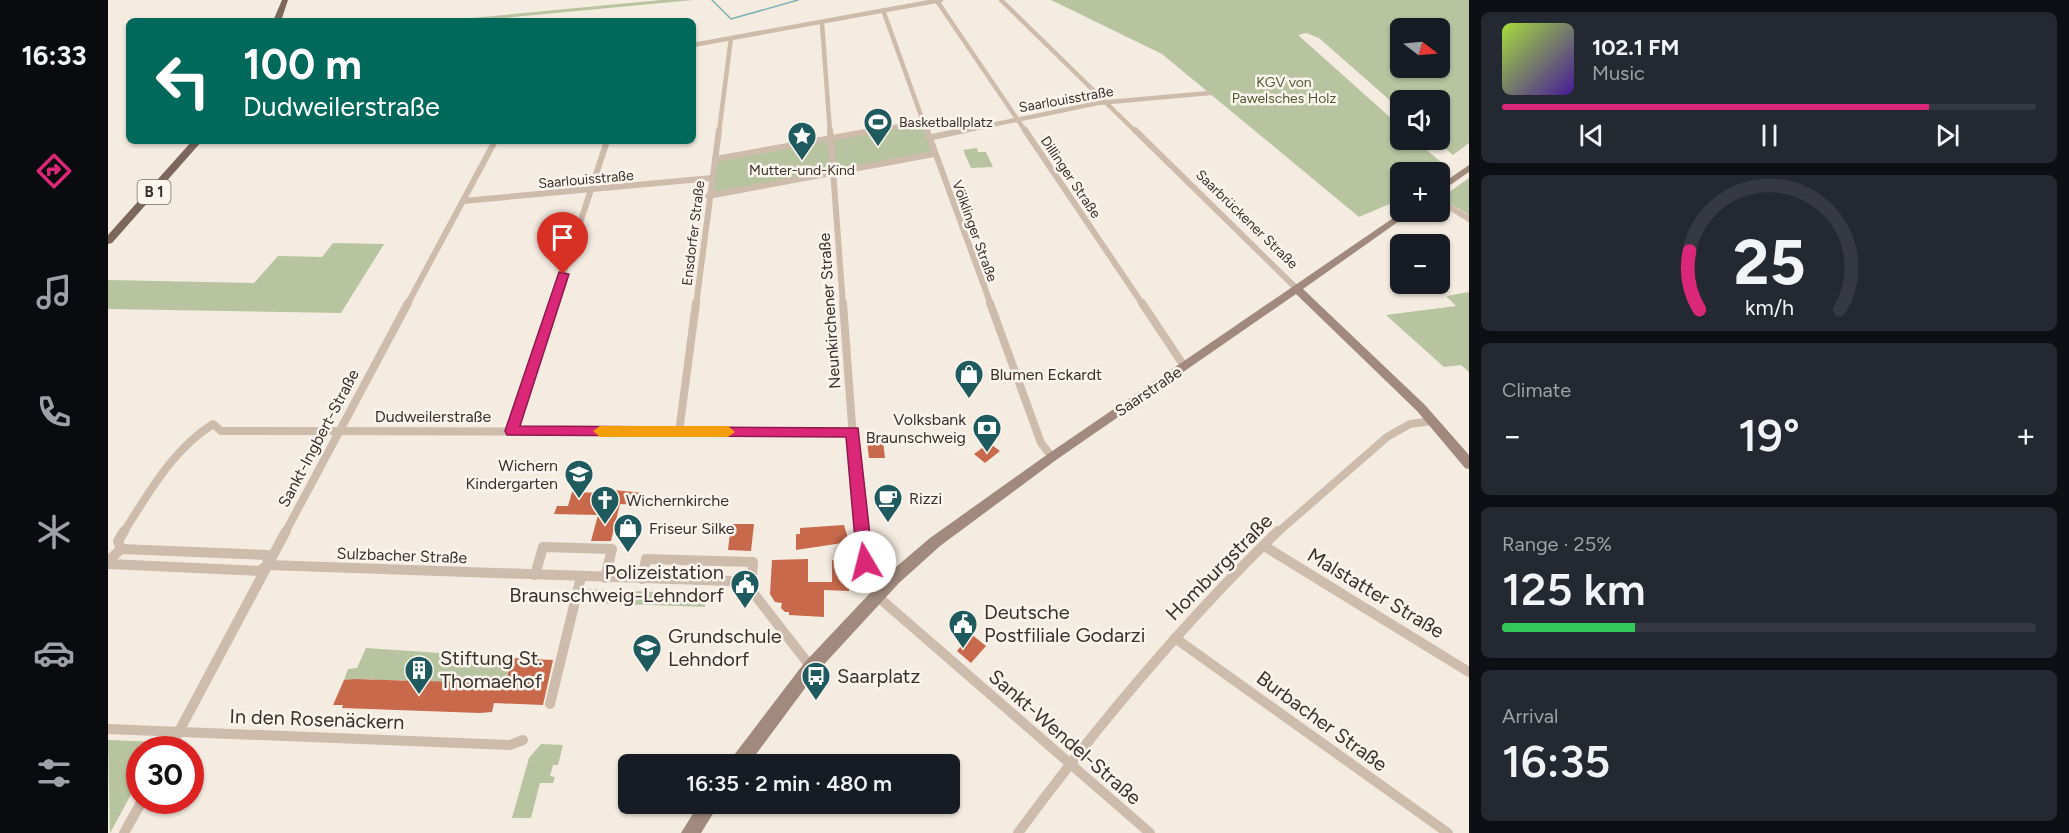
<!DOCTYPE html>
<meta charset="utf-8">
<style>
body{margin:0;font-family:Figtree,sans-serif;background:#242831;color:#f1f3f6;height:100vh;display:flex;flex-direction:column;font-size:22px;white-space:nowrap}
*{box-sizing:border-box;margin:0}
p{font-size:20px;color:#9ea1a6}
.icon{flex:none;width:33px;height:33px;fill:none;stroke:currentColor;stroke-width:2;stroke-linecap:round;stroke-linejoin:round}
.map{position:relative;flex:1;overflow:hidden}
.side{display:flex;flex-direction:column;gap:12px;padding:12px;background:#0d0f14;width:600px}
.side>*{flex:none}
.banner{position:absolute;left:18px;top:18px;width:570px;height:126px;border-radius:9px;box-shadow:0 2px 4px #0004;background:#00695c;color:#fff;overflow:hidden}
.needle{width:39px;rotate:106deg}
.controls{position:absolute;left:1282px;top:18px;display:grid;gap:12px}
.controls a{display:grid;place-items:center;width:60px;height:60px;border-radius:9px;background:#171b24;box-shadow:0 2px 4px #0004;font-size:30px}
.speed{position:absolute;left:18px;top:736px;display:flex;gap:12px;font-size:30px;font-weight:700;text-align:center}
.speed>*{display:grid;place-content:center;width:78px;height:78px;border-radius:50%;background:#171b24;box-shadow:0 2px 4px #0004;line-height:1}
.speed .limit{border:9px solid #d22;background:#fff;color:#111}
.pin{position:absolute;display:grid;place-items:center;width:51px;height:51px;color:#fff;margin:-62px -26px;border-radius:50% 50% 50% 0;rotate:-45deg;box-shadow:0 0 6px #0007}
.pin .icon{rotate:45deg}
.me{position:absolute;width:66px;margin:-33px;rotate:352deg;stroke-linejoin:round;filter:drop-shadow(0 0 4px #0008)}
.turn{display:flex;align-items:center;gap:21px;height:126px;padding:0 18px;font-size:27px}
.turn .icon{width:78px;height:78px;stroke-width:2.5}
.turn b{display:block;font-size:42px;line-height:51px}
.big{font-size:45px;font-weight:600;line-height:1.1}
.side .tile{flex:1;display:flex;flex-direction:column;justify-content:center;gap:9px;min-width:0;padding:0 21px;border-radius:9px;background:#242831}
.side .dial{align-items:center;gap:0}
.dial svg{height:156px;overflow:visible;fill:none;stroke:#363941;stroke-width:7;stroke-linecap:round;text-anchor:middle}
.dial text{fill:#f1f3f6;stroke:none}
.song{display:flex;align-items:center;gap:18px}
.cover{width:72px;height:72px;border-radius:9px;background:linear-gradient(135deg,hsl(80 70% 55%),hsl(260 70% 35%))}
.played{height:6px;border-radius:3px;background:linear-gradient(90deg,#db2777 80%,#363941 80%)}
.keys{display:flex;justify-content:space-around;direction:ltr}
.heat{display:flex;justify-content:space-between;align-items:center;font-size:33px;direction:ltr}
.charge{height:9px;border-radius:4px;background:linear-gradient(90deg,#34c759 25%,#363941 0)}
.trip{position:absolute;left:510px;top:754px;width:342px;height:60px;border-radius:9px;background:#171b24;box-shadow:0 2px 4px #0004;font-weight:600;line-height:60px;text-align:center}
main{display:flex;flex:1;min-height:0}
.dock{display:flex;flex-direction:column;width:108px;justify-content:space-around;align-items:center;background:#090b0e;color:#9ea1a6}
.dock .icon{width:42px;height:42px}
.dock .current{color:#db2777}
.dock b{font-size:27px;color:#f1f3f6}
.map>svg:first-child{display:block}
.green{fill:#b8c4a0;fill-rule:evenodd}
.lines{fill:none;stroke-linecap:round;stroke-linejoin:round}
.stream{stroke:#7fb0b2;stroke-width:1.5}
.building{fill:#c8694b}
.street-far3{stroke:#cdbbac;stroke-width:4.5}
.street-far2{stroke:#cdbbac;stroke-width:6}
.street-far1{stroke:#cdbbac;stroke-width:8}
.street{stroke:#cdbbac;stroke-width:10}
.secondary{fill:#a18a7d;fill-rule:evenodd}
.primary{fill:#7d675c;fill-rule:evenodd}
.route{fill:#db2777;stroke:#8e194d;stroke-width:1.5}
.slow{fill:#f59e0b}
.labels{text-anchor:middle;stroke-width:5;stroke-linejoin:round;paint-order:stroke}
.far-park-label{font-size:14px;fill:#4a5a2e;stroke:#fbf5ee}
.far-street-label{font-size:14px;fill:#3b302b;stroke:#fbf5ee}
.far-poi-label{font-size:14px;fill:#3b302b;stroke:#fbf5ee;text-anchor:start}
.shield{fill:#fbf5ee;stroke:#756b66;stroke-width:1.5}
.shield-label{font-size:15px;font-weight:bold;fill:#3b302b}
.street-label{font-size:16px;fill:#3b302b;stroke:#fbf5ee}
.poi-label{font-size:16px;fill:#3b302b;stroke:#fbf5ee;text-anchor:start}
.near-street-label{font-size:20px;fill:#3b302b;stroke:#fbf5ee}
.near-poi-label{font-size:20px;fill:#3b302b;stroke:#fbf5ee;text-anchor:start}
</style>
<main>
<nav class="dock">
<b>16:33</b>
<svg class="icon current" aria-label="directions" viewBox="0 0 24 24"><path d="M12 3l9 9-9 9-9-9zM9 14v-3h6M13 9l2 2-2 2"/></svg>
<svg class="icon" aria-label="music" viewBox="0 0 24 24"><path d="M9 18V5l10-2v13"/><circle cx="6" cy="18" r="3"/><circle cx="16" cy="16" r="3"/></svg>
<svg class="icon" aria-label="phone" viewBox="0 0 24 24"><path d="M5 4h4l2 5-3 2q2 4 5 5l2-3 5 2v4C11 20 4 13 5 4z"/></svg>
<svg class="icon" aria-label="climate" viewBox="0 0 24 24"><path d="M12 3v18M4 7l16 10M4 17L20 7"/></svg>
<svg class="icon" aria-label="car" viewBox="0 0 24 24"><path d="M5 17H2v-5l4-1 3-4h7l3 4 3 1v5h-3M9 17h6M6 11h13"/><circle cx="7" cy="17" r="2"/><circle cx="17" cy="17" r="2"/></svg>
<svg class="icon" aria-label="filters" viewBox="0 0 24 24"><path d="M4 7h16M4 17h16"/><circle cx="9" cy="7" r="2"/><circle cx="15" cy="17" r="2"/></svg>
</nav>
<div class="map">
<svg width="1361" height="833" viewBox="0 0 1361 833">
<rect width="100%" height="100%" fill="#f4ebe1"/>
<!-- green -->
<g class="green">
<polygon points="553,0 585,0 364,21 364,18"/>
<path d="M 943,0 L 1361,0 L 1361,143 L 1345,155 L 1327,140 L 1332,140 L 1332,100 L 1293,100 L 1293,110 L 1211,38 L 1198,33 L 1190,35 L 1293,127 L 1293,140 L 1307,140 L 1340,168 L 1332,174 L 1293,172 L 1293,199 L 1251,217 L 1054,54 ZM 1293,28 L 1332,28 L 1332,68 L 1293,68 Z"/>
<polygon points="815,122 826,154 600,196 607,159"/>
<polygon points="869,148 870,152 878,152 885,167 863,168 855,150"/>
<polygon points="1361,178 1361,215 1333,198"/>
<polygon points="225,243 276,244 233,313 0,309 0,280 146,283 170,256 214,257"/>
<polygon points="1361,292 1361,372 1353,365 1336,367 1278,315 1348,306 1338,296"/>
<polygon points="474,589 598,594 597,607 487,603 489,595 473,594"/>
<polygon points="258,648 404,658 395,689 309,681 303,681 301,684 295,680 277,680 275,683 265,679 236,680 240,669 249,668"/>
<polygon points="0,740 52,742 48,750 32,750 31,780 2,833"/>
<polygon points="433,744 455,745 450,765 445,765 442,776 447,777 445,783 432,783 423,818 404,818 421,758"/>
</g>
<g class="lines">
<!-- stream -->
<polyline class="stream" points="604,0 623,19 690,0"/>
</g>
<!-- building -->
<g class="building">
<polygon points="759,441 775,441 777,458 761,458"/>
<polygon points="881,443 892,451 877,463 866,454"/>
<polygon points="496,489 535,493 533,505 512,504 503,541 483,541 490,515 446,514 449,506 460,506 464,492 496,493"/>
<polygon points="623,524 646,524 643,551 620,550"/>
<polygon points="736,525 741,542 688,550 688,534 692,534 692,528"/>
<polygon points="700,559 700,582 724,582 724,560 741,561 741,591 716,590 716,617 681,615 681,612 677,612 673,608 674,603 667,602 662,594 664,560"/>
<polygon points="863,634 878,646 863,663 849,651"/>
<polygon points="404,658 445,660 435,705 386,703 384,712 372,713 234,708 235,705 225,705 236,680 247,679 309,681 312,673 322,673 319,681 397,684"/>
</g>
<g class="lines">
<!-- street-far3 -->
<g class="street-far3">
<polyline points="893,0 1028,132"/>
<polyline points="829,1 918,132"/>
<polyline points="775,10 819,132"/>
<polyline points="714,23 722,132"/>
<polyline points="585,45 833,0"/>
<polyline points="611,132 623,38"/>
<polyline points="759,132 815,122"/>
<polyline points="850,132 990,103 1102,93"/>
</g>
<!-- street-far2 -->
<g class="street-far2">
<polyline points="722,130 735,305"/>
<polyline points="819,130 883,305"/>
<polyline points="917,130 1035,305"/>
<polyline points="1027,130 1188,288"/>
<polyline points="820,138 857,130"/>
<polyline points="607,159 768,130"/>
<polyline points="600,196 826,154"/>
<polyline points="355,201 604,178"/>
<polyline points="1332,201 1361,219"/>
<polyline points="299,305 387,141"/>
<polyline points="445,305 499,141"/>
<polyline points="588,305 611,130"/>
</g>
<!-- street-far1 -->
<g class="street-far1">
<polyline points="735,303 752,533"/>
<polyline points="882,303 933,443 944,457"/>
<polyline points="1034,303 1076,366"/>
<polyline points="403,431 445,303"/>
<polyline points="571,432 588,303"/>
<path d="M 15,533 C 41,493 64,450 105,424 L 113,431 L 745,432"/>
<polyline points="177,533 300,303"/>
<polyline points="1169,533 1279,437 1302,424 1325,421"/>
</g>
<!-- street -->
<g class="street">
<polyline points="752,531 753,549 769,596 1042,833"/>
<polyline points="1156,546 1361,672"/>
<polyline points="13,549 10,541 16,531"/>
<polygon points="13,549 159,555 160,565 151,571 1,564 1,560"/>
<polyline points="160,565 622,581 643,590 703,667"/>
<polyline points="427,575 435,547 504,549 497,578"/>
<polyline points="534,579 538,559 645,562 643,590"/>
<polyline points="1067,638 1340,833"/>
<polyline points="442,704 473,577"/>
<polyline points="0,729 402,745 415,740"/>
<polyline points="61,750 178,531"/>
<polyline points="16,833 34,801"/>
<path d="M 910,833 C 989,726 1074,624 1170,531"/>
</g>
<!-- secondary -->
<g class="secondary">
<polygon points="1361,165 1361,172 1332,192 1332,185"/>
<polygon points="1294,212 1304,212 1195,289 1317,405 1361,455 1361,469 1357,468 1309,411 1188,294 948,460 832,546 791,583 709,672 640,765 620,765 623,759 697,662 781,573 822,538 940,454"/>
<polygon points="591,804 611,804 593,833 573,833"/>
</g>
<!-- primary -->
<g class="primary">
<polygon points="174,0 180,0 173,21 165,21"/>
<polygon points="84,141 94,141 4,243 0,244 0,235"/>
</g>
</g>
<!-- route -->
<polygon class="route" points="451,272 461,274 412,426 750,428 765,562 762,567 751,567 749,562 738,437 399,435 397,431"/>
<!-- slow -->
<polygon class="slow" points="492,426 620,426 627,432 620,437 492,437 485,431"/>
<!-- icons -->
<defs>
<g id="stadium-pin" transform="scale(1.5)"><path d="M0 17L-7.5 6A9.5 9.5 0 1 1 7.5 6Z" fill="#1f5a5e" stroke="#fbf5ee"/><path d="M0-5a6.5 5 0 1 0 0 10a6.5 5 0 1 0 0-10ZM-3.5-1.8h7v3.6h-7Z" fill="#fff"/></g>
<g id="sight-pin" transform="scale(1.5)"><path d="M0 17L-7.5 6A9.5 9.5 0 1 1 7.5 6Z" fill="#1f5a5e" stroke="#fbf5ee"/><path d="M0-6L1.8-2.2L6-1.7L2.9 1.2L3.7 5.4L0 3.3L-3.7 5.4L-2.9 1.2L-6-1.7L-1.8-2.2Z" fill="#fff"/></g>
<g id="shop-pin" transform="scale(1.5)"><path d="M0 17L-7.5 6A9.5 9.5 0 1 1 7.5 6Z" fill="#1f5a5e" stroke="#fbf5ee"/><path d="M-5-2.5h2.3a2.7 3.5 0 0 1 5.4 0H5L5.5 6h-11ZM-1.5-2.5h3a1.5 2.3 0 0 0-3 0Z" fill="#fff"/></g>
<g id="bank-pin" transform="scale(1.5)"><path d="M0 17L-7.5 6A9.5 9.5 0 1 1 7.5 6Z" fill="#1f5a5e" stroke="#fbf5ee"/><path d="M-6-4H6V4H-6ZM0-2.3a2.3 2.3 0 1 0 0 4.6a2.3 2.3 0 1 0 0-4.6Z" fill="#fff"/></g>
<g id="school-pin" transform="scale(1.5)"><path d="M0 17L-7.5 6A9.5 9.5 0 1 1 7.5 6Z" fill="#1f5a5e" stroke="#fbf5ee"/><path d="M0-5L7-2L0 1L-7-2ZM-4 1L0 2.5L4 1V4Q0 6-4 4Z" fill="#fff"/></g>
<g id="cafe-pin" transform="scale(1.5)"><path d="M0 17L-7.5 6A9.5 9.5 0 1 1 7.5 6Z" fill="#1f5a5e" stroke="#fbf5ee"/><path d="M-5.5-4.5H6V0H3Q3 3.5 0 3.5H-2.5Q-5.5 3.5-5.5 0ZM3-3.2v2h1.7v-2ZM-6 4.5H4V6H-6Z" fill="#fff"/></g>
<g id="church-pin" transform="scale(1.5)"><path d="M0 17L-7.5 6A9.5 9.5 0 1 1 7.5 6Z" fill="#1f5a5e" stroke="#fbf5ee"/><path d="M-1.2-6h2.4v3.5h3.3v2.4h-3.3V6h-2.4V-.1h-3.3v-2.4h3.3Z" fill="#fff"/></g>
<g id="civic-pin" transform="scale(1.5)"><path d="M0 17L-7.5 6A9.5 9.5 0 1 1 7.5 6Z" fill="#1f5a5e" stroke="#fbf5ee"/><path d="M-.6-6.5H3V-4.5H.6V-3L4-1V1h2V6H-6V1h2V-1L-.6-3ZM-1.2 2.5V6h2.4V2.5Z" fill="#fff"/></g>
<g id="building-pin" transform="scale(1.5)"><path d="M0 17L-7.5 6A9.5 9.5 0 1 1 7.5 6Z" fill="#1f5a5e" stroke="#fbf5ee"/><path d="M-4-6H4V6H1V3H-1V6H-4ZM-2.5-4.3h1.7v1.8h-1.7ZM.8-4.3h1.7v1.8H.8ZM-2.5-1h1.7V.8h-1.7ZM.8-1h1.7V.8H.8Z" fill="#fff"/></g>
<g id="bus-pin" transform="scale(1.5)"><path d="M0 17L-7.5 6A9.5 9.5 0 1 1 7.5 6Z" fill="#1f5a5e" stroke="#fbf5ee"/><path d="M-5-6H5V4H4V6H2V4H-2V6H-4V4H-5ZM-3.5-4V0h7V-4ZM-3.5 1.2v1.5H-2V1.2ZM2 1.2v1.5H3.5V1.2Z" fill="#fff"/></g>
</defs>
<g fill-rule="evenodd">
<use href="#stadium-pin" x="770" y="122"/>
<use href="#sight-pin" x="694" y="136"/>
<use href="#shop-pin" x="861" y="374"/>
<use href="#bank-pin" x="879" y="428"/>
<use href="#school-pin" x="471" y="474"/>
<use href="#cafe-pin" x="780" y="498"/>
<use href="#church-pin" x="497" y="500"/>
<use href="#shop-pin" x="520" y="528"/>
<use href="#civic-pin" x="637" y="584"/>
<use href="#civic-pin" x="855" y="624"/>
<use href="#school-pin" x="539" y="648"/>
<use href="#building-pin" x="311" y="670"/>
<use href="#bus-pin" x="708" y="676"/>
</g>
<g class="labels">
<!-- far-park labels -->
<g class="far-park-label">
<text x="1176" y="87">KGV von<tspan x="1176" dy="16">Pawelsches Holz</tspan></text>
</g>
<!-- far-street labels -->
<g class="far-street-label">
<text transform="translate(958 99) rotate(-10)" y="5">Saarlouisstraße</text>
<text transform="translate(963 177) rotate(56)" y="5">Dillinger Straße</text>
<text transform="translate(478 179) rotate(-5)" y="5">Saarlouisstraße</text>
<text transform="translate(1139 219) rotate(44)" y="5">Saarbrückener Straße</text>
<text transform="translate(867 231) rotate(70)" y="5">Völklinger Straße</text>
<text transform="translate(585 233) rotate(-83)" y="5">Ensdorfer Straße</text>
</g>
<!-- far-poi labels -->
<g class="far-poi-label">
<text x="791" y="127">Basketballplatz</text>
<text x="694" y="175" text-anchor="middle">Mutter-und-Kind</text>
</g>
<!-- shield labels -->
<rect class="shield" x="29.5" y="180" width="33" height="24" rx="4.5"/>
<g class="shield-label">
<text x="46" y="197">B 1</text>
</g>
<!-- street labels -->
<g class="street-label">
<text transform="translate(721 311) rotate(-94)" y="6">Neunkirchener Straße</text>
<text transform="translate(1040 391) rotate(-34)" y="6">Saarstraße</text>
<text x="325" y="422">Dudweilerstraße</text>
<text transform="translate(210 438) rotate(-62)" y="6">Sankt-Ingbert-Straße</text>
<text transform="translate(294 555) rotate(2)" y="6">Sulzbacher Straße</text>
</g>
<!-- poi labels -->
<g class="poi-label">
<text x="882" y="380">Blumen Eckardt</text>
<text x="858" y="425" text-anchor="end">Volksbank<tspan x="858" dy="18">Braunschweig</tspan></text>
<text x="450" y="471" text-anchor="end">Wichern<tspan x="450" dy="18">Kindergarten</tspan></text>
<text x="801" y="504">Rizzi</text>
<text x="518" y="506">Wichernkirche</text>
<text x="541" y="534">Friseur Silke</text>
</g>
<!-- near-street labels -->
<g class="near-street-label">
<text transform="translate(1111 567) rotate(-45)" y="7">Homburgstraße</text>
<text transform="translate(1268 593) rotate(31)" y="7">Malstatter Straße</text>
<text transform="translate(209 719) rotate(2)" y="7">In den Rosenäckern</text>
<text transform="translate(1214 721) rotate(36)" y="7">Burbacher Straße</text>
<text transform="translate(957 737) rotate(41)" y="7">Sankt-Wendel-Straße</text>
</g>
<!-- near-poi labels -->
<g class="near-poi-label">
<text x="616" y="579" text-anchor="end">Polizeistation<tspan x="616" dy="23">Braunschweig-Lehndorf</tspan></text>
<text x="876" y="619">Deutsche<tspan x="876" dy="23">Postfiliale Godarzi</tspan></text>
<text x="560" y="643">Grundschule<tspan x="560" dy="23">Lehndorf</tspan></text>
<text x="332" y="665">Stiftung St.<tspan x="332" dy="23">Thomaehof</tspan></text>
<text x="729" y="683">Saarplatz</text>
</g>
</g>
</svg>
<div class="controls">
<a><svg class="needle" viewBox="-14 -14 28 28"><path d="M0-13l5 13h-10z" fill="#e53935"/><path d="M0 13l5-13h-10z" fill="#9ea1a6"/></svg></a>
<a><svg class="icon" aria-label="sound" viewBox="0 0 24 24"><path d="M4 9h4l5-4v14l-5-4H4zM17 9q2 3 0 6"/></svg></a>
<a>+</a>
<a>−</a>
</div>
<div class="speed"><div class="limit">30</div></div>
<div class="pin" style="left:455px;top:274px;background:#d93025"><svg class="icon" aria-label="arrive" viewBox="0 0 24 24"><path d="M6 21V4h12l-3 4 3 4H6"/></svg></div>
<svg class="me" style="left:757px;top:562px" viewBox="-20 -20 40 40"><circle r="19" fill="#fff"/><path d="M0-13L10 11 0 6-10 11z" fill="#db2777"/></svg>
<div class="trip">16:35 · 2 min · 480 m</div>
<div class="banner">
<div class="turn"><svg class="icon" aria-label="left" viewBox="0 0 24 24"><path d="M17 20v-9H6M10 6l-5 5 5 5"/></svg><div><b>100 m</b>Dudweilerstraße</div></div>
</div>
</div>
<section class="side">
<div class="tile">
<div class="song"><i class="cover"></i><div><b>102.1 FM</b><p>Music</p></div></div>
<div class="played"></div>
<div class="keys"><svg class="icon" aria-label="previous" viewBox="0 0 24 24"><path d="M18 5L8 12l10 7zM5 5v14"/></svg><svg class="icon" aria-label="pause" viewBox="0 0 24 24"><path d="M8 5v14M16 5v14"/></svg><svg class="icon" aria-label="next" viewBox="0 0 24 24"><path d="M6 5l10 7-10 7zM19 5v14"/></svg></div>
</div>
<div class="tile dial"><svg viewBox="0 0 100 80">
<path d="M14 69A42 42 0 1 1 86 69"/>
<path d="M14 69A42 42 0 0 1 9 39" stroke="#db2777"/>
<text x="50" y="56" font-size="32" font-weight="700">25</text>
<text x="50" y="72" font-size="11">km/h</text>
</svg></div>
<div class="tile"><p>Climate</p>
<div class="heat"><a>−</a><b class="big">19°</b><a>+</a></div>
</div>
<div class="tile"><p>Range · 25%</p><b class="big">125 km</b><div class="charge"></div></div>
<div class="tile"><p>Arrival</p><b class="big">16:35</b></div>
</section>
</main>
